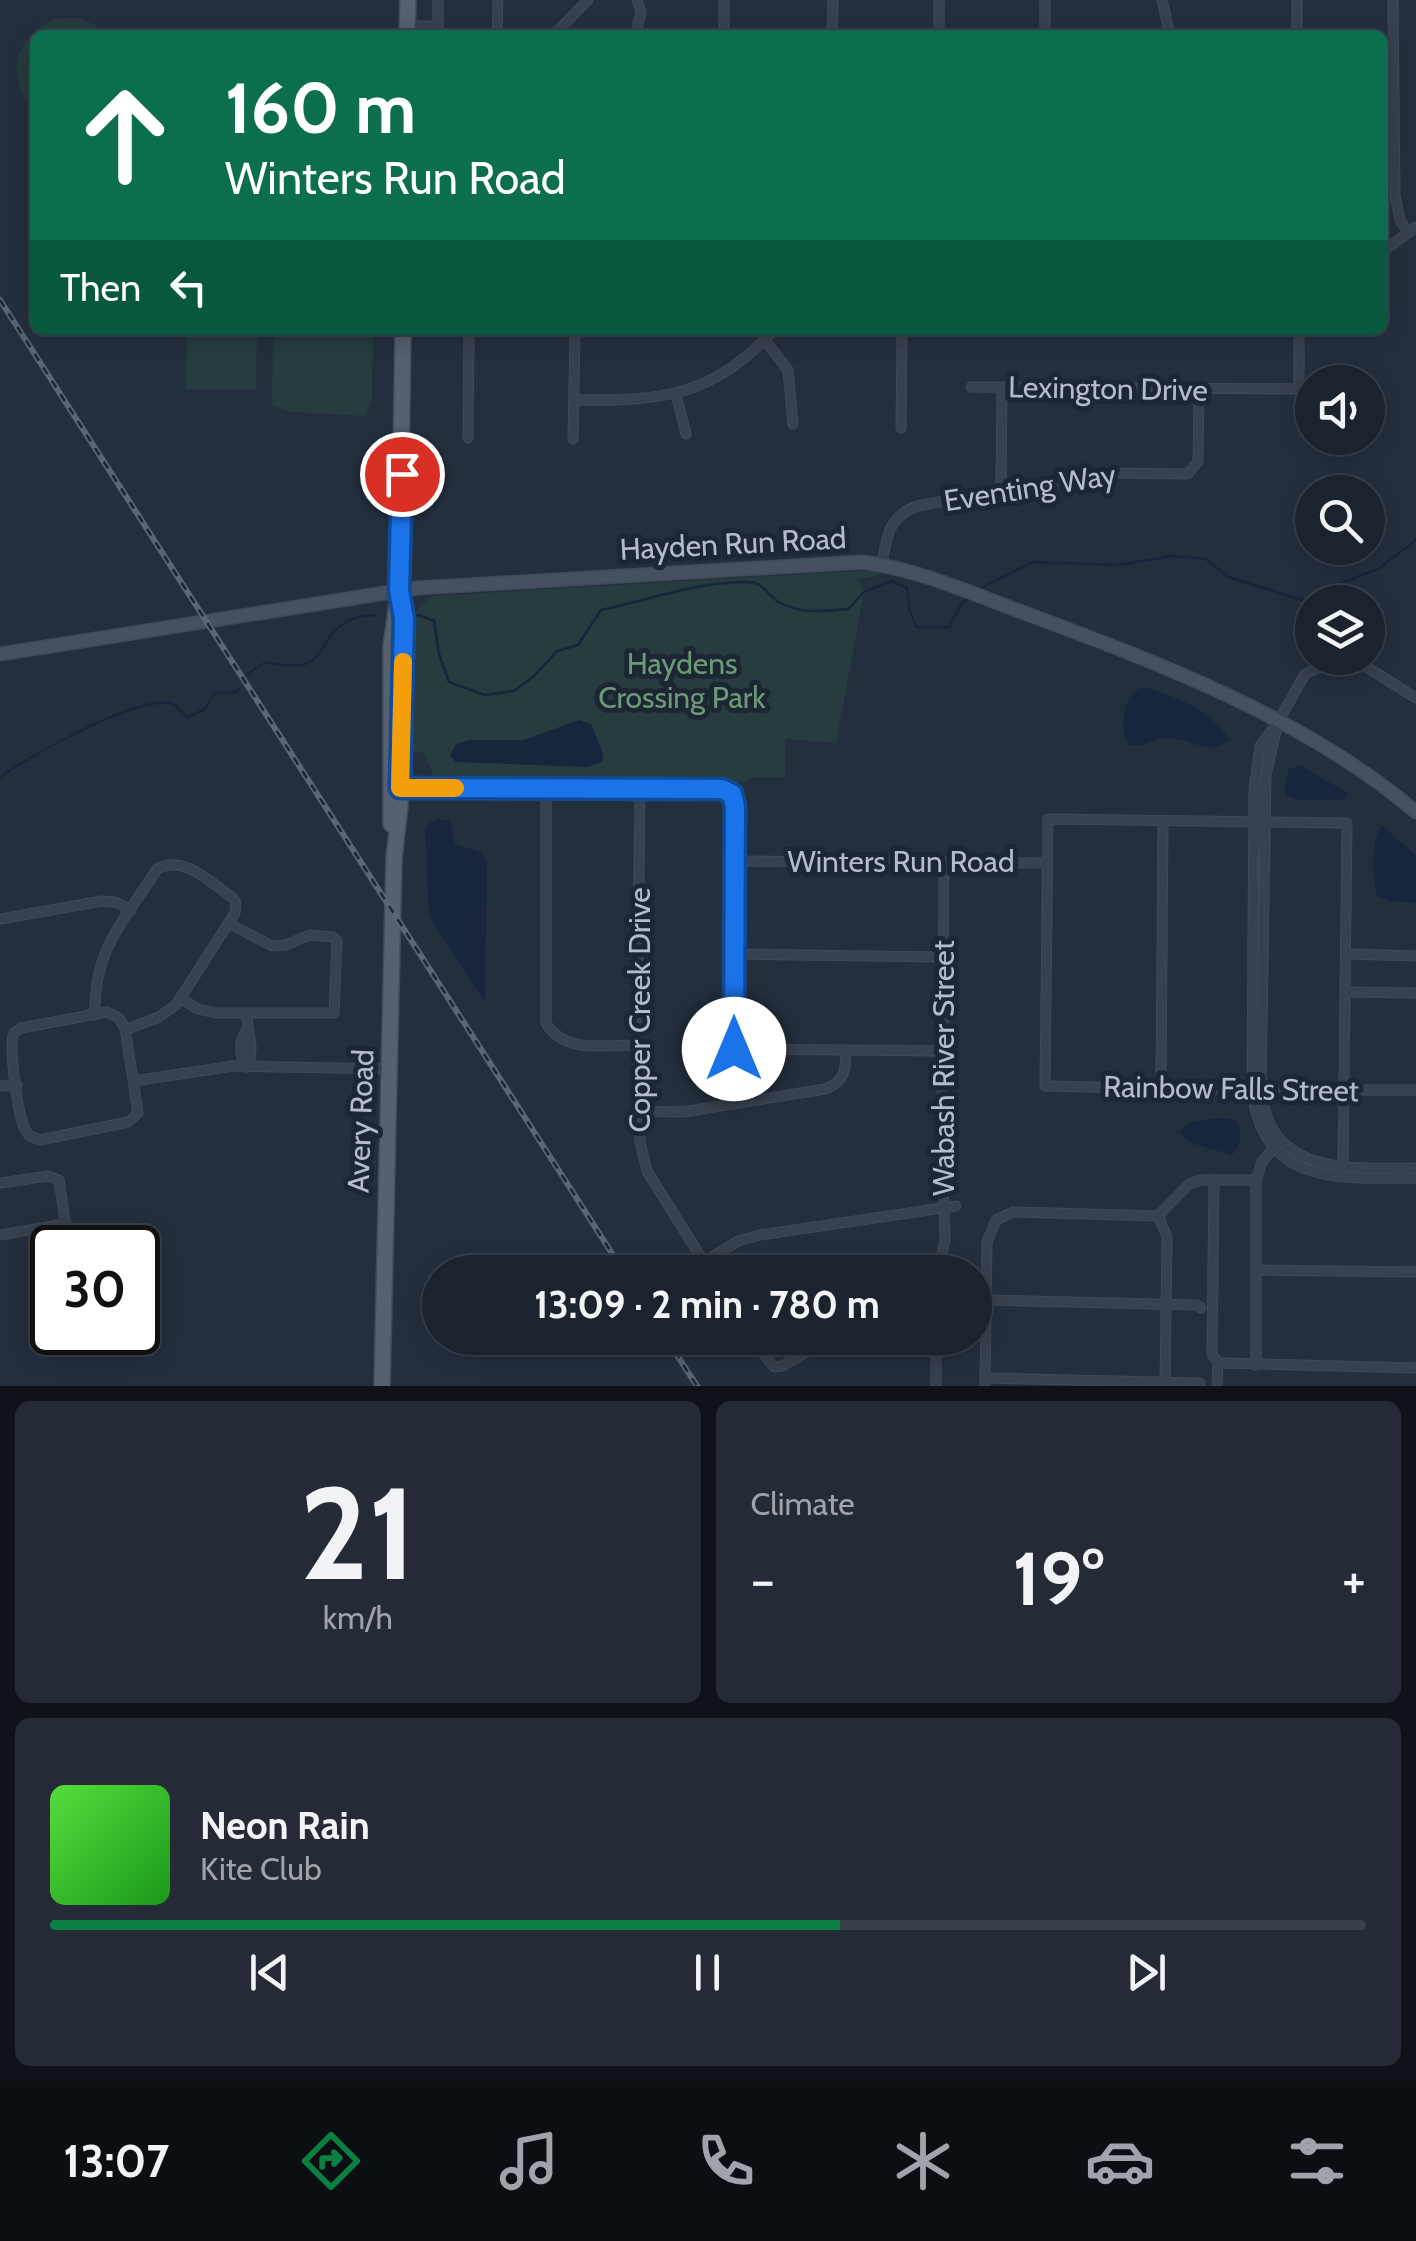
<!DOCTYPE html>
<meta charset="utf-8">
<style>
body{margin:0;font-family:Cabin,sans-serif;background:#242b36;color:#f1f3f6;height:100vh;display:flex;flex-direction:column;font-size:38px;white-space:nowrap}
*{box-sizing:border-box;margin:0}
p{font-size:32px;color:#a0a4aa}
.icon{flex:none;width:55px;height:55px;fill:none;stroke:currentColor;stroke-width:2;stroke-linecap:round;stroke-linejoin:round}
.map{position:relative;height:1386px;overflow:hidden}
.sheet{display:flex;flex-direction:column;gap:15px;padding:15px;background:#0f1319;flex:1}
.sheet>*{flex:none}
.hud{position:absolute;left:30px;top:30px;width:1358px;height:305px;border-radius:15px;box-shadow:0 5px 25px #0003,0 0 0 2px #39404a;background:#0b6e4f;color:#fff;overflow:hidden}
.controls{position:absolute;left:1295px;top:365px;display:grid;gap:20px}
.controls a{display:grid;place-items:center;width:90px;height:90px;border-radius:50%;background:#1b232e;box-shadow:0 5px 25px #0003,0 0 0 2px #39404a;font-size:50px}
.speed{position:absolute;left:30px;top:1225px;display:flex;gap:20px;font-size:50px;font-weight:700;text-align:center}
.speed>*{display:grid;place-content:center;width:130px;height:130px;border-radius:50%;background:#1b232e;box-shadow:0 5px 25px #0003,0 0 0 2px #39404a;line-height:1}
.speed .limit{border:5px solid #111;border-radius:15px;background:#fff;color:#111}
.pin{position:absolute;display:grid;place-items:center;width:85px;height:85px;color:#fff;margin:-42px;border:5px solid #fff;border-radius:50%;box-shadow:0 2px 10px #0007}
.me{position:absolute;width:110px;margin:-55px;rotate:0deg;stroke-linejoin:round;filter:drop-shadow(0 0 8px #0008)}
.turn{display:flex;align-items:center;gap:35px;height:210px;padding:0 30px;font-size:45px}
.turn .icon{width:130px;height:130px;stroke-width:2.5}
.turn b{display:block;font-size:70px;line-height:85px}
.then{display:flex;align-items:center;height:95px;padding:0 30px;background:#0003;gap:20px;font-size:38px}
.big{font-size:75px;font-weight:800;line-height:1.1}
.sheet .tile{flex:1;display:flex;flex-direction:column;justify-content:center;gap:15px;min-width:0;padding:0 35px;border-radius:15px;background:#242b36}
.sheet .dial{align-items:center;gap:0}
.dial b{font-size:130px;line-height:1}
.song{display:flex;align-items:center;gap:30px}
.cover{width:120px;height:120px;border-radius:15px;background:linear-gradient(135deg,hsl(110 70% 55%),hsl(120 70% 35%))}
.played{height:10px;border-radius:5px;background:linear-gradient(90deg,#0b8043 60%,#39404a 60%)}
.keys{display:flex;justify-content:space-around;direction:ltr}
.heat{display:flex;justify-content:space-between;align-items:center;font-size:55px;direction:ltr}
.sheet .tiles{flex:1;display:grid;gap:15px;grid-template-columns:1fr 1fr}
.tile:last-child{grid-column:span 2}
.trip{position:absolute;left:422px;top:1255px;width:570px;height:100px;border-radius:50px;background:#1b232e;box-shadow:0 5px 25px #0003,0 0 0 2px #39404a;font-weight:800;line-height:100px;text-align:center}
.tabs{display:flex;height:160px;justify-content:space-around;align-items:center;background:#0b0e12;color:#a0a4aa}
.tabs .icon{width:70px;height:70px}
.tabs .active{color:#0b8043}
.tabs b{font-size:45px;color:#f1f3f6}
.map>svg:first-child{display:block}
.green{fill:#263c3f}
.water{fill:#17263c}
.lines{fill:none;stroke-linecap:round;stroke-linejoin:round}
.stream{stroke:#17263c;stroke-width:2.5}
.street-casing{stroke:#414a57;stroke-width:11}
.secondary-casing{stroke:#414a57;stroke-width:15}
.primary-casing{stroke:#414a57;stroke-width:18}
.street{stroke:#38414e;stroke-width:9}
.secondary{stroke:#465061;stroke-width:12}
.primary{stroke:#56606e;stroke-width:15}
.rail-casing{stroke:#5a6575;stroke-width:6}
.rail{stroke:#1d2633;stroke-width:2.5;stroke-dasharray:8;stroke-linecap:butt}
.route-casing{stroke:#114b97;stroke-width:25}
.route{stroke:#1a73e8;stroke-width:18}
.slow{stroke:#f59e0b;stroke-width:18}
.labels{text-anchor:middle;stroke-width:10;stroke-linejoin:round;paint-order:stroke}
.street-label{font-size:30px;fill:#b4bcc9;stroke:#1d2633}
.park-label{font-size:30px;fill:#6b9a76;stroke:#1d2633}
</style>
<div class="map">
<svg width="1416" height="1386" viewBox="0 0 1416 1386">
<rect width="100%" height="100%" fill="#242f3e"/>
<!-- green -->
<g class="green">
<path d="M 59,18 L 78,18 L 98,26 L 98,35 L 35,35 L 35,98 L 25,98 C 5,65 23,29 59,18 Z"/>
<polygon points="187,330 257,330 256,390 186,389"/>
<polygon points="273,330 373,330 372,401 366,416 292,412 272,406"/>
<polygon points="877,570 884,573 858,580 864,592 836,743 785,739 785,777 752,777 743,782 435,779 424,753 411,751 414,613 432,596"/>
</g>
<!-- water -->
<g class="water">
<path d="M 1144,687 C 1181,699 1207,707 1230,740 C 1209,756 1191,739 1168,738 C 1153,738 1143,749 1129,745 C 1119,728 1122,691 1144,687 Z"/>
<polygon points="579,720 591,724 603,753 602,762 588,767 456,762 450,756 456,744 469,740 524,740"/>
<polygon points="1300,765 1349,794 1344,800 1297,800 1286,795 1284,785 1289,769"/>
<polygon points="440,819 450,821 455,844 481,852 487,863 485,1003 429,916 425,831 429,823"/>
<path d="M 1382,825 L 1416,856 L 1416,903 L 1388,901 L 1377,895 C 1372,876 1370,841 1382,825 Z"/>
<path d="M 1218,1118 L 1235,1119 C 1244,1133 1242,1143 1232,1155 L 1188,1142 L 1179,1132 L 1190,1122 Z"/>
</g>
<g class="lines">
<!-- stream -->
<g class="stream">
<polyline points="981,588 1033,562 1118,565 1172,556 1206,559 1228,577 1312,603"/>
<polyline points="1330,602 1344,582 1378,569 1416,540"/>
<path d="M 412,616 L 419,615 L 434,621 L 439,654 L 449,682 L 485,695 L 514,691 L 534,676 L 557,651 L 578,645 L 601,610 C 648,600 700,581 748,582 C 764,582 767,595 779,602 C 802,615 823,611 848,609 L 864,592 L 892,581 L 907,588 L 909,609 L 916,627 L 949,627 L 961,604 L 967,599"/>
<path d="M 249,673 L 266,662 C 335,677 308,641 352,619 C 358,616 368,616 376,615"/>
<path d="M 0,777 C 30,756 135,696 170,703 C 178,705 182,713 188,717 L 205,709 L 214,693 L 234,693 L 239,689"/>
</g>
<!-- street casing -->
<g class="street-casing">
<g id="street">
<polyline points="438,0 438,35"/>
<polyline points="939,0 939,35"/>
<polyline points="1045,0 1045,35"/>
<polyline points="1162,0 1170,35"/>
<polyline points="1297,0 1297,35"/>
<polyline points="1393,0 1395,195 1400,220 1407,231"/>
<polyline points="407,26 437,26"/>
<polyline points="497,35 498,0"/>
<polyline points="554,35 588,0"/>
<polyline points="635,35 641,13 637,0"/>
<polyline points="724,35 724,0"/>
<polyline points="832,35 833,0"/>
<polyline points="1382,252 1416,227"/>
<polyline points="765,340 788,370 793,424"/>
<polyline points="971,387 1312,389"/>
<polyline points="1299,389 1299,330"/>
<polyline points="676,394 686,434"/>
<path d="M 575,400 C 662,401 712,397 774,330"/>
<polyline points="901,428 902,330"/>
<polyline points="468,438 469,330"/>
<polyline points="573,439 575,330"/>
<polyline points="1001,492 1002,388"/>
<path d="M 882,565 C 886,537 889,516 917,506 L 1101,473 L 1188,474 L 1198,461 L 1199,390"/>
<path d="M 1416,698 L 1365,666 L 1331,662 L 1305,674 L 1278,722 L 1266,775 L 1261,1090 C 1270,1177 1350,1168 1416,1168"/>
<path d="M 1277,723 L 1260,746 L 1254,788 L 1252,1089 C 1262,1187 1340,1178 1416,1178"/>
<path d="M 546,788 L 546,1023 C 564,1054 606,1045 637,1045"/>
<polyline points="401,789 722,789 732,794 736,861 733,1104"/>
<polyline points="640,789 637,1045 640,1142 647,1171 710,1272"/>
<polyline points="736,861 1048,863"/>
<polyline points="0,919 102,901 116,902 131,910"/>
<polyline points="735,954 943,957"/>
<polyline points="1347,954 1416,956"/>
<polyline points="1347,992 1416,993"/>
<polyline points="180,998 198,1009 216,1013 334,1013 337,941 333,937 309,935 286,945 272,946 230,924"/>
<path d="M 107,1012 L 119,1018 L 125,1028 L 138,1113 L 128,1122 L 40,1140 C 33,1137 30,1138 26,1131 C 18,1120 8,1044 14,1033 L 21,1028 Z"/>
<path d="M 95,1015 C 93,949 124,922 157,869 C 184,854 211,883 233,898 L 236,903 L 235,913 L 176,1005 L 159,1017 L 125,1030"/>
<polyline points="734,1049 942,1051"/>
<path d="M 247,1067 C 256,1047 247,1034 247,1014"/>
<path d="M 247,1067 C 239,1055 238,1043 247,1030"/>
<polyline points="134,1081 233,1066 390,1069"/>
<polyline points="0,1086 17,1085"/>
<polyline points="1161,1089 1163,820"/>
<path d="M 637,1111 L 683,1112 L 825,1089 C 845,1082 846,1069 846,1050"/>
<path d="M 1343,1167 L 1347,823 L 1048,819 L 1045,1086 C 1169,1089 1292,1090 1416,1090"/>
<polyline points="1214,1180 1212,1354 1218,1363 1217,1386"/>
<polyline points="0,1183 48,1176 59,1180 69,1248"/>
<polyline points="1158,1216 1167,1236 1165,1386"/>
<polyline points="0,1235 65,1224"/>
<polyline points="704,1262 738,1241 760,1235 956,1206"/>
<polyline points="1256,1270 1416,1272"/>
<polyline points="937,1272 945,1241 942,1141 944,862"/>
<polyline points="986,1300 1197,1305 1201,1308"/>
<polyline points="752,1338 774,1367 782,1366 832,1338"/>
<polyline points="936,1338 936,1386"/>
<polyline points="1218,1363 1416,1368"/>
<polyline points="1256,1365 1256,1180 1262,1162 1275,1146"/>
<polyline points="985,1378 1200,1383"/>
<polyline points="985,1386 987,1242 996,1220 1013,1212 1158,1216 1189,1184 1201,1180 1256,1180"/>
</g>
</g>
<!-- secondary casing -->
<g class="secondary-casing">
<path id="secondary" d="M 0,654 L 417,588 L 863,562 C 921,570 975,595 1030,615 C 1164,665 1306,719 1416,812"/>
</g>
<!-- primary casing -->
<g class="primary-casing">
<g id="primary">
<polyline points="407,35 408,0"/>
<polyline points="391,824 391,647 399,590 403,330"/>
<polyline points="382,1386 394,858 400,806 404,619 399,590"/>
</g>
</g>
<!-- street -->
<use href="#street" class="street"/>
<!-- secondary -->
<use href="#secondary" class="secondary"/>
<!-- primary -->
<use href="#primary" class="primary"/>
<!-- rail casing -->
<g class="rail-casing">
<g id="rail">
<polyline points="0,300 624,1272"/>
<polyline points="666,1338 697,1386"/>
</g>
</g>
<!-- rail -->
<use href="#rail" class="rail"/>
</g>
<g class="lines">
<!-- route casing -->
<g class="route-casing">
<polyline id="route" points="402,474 399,590 404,619 400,788 722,789 732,794 735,806 734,1049"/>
</g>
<!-- route -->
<use href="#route" class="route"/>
<!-- slow -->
<polyline class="slow" points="403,662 400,788 455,788"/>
</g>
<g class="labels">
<!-- street labels -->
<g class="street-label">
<text transform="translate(1108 389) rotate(1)" y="10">Lexington Drive</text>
<text transform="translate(1030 488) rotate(-9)" y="10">Eventing Way</text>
<text transform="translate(733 544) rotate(-3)" y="10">Hayden Run Road</text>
<text x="901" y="872">Winters Run Road</text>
<text transform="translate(640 1010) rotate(-90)" y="10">Copper Creek Drive</text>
<text transform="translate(944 1068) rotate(-90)" y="10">Wabash River Street</text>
<text transform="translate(1231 1089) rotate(1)" y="10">Rainbow Falls Street</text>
<text transform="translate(361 1121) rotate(-88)" y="10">Avery Road</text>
</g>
<!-- park labels -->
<g class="park-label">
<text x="682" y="674">Haydens<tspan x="682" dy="34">Crossing Park</tspan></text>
</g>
</g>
</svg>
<div class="controls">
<a><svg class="icon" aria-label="sound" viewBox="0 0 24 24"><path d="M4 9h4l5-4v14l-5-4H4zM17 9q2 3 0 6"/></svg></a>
<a><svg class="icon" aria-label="search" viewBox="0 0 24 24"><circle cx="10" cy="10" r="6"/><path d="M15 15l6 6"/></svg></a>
<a><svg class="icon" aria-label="layers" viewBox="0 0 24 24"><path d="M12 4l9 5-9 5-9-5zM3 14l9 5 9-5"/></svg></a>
</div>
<div class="speed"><div class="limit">30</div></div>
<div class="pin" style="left:402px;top:474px;background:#d93025"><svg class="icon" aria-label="arrive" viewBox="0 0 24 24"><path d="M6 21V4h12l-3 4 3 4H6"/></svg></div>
<svg class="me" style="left:734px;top:1049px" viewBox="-20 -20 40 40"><circle r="19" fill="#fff"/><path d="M0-13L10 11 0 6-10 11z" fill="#1a73e8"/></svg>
<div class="trip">13:09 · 2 min · 780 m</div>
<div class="hud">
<div class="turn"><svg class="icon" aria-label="ahead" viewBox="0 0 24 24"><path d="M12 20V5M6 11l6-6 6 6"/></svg><div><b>160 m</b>Winters Run Road</div></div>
<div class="then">Then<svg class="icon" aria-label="left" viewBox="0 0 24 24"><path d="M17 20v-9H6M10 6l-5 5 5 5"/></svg></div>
</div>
</div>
<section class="sheet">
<div class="tiles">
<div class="tile dial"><b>21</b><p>km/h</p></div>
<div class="tile"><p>Climate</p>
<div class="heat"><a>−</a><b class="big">19°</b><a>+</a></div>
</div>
<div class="tile">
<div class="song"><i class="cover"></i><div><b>Neon Rain</b><p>Kite Club</p></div></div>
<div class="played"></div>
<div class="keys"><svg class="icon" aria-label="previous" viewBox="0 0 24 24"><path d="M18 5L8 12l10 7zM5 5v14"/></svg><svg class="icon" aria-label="pause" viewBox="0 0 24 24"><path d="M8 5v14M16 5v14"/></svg><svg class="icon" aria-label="next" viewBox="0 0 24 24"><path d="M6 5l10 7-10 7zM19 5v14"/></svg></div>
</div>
</div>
</section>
<nav class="tabs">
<b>13:07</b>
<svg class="icon active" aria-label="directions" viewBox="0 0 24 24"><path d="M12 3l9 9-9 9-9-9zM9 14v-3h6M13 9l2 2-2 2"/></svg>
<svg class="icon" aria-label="music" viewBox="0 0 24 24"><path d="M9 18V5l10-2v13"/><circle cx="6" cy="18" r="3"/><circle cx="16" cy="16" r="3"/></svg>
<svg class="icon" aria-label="phone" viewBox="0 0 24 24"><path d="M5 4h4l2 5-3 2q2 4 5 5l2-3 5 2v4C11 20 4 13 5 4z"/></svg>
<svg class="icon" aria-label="climate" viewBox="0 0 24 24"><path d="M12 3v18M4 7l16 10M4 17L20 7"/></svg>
<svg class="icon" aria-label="car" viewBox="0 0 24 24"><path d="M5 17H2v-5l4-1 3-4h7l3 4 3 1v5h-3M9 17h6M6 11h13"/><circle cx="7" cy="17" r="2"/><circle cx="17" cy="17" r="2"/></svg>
<svg class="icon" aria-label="filters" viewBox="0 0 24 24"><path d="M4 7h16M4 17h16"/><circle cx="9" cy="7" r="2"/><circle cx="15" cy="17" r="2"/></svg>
</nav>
